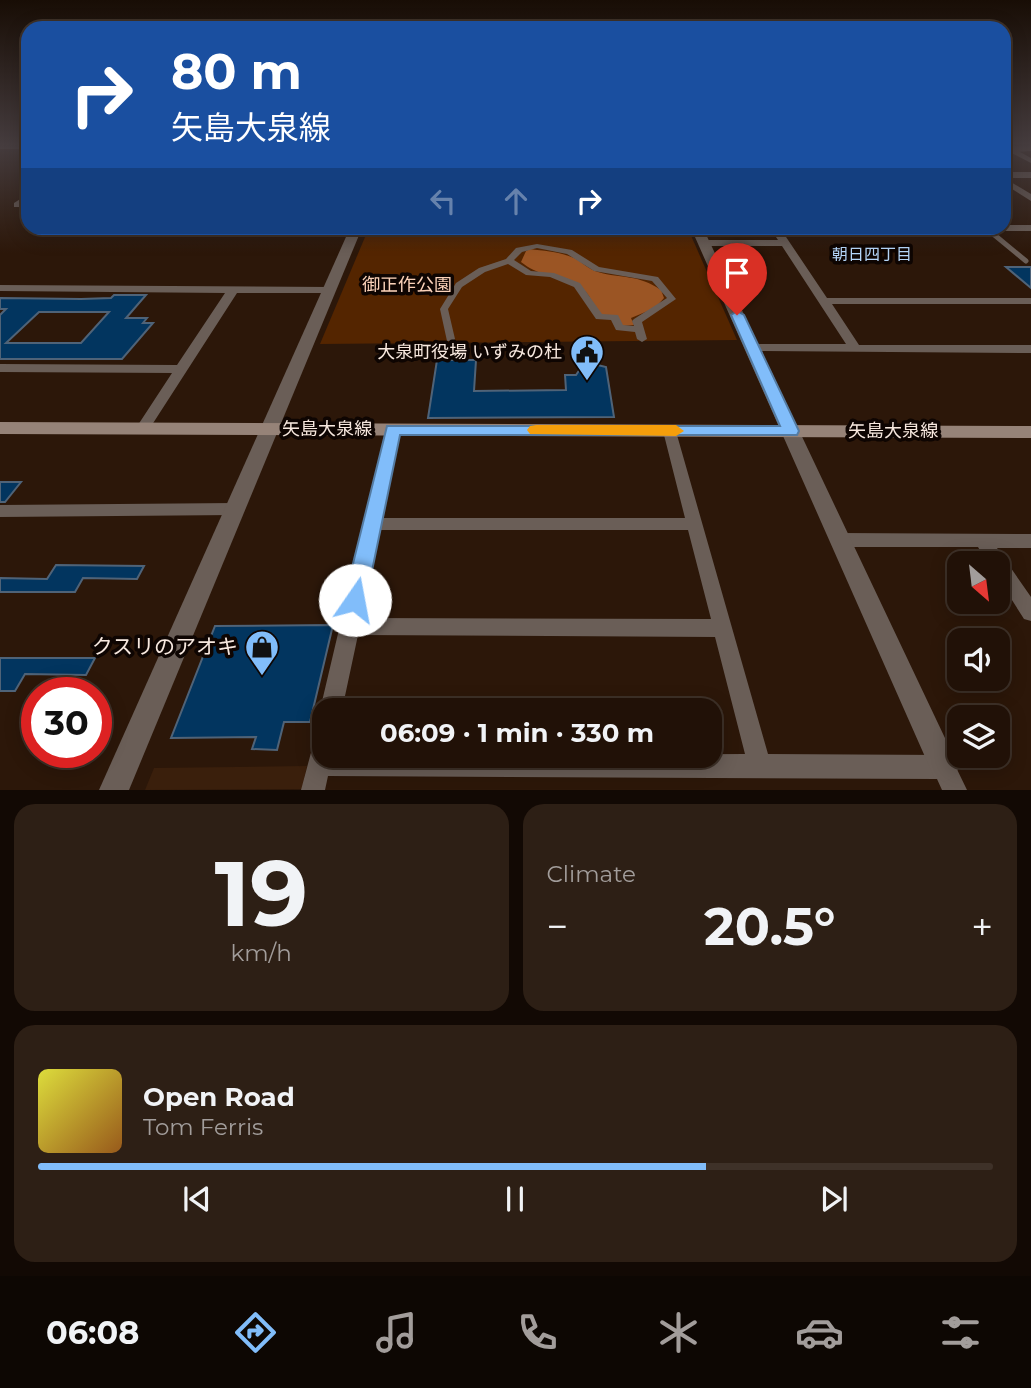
<!DOCTYPE html>
<meta charset="utf-8">
<style>
body{margin:0;font-family:Montserrat,"Noto Sans JP",sans-serif;background:#2d1f15;color:#f1f3f6;height:100vh;display:flex;flex-direction:column;font-size:26px;white-space:nowrap}
*{box-sizing:border-box;margin:0}
p{font-size:23px;color:#a29d9b}
.icon{flex:none;width:38px;height:38px;fill:none;stroke:currentColor;stroke-width:2;stroke-linecap:round;stroke-linejoin:round}
.map{position:relative;height:790px;overflow:hidden}
.drawer{display:flex;flex-direction:column;gap:14px;padding:14px;background:#120904;flex:1}
.drawer>*{flex:none}
.guide{position:absolute;left:21px;top:21px;width:990px;height:214px;border-radius:21px;box-shadow:0 4px 18px #0003,0 0 0 2px #3e3128;background:#1a4fa0;color:#fff;overflow:hidden}
.needle{width:46px;rotate:152deg}
.buttons{position:absolute;left:947px;top:551px;display:grid;gap:14px}
.buttons a{display:grid;place-items:center;width:63px;height:63px;border-radius:14px;background:#211107;box-shadow:0 4px 18px #0003,0 0 0 2px #3e3128;font-size:35px}
.speed{position:absolute;left:21px;top:677px;display:flex;gap:14px;font-size:35px;font-weight:700;text-align:center}
.speed>*{display:grid;place-content:center;width:91px;height:91px;border-radius:50%;background:#211107;box-shadow:0 4px 18px #0003,0 0 0 2px #3e3128;line-height:1}
.speed .limit{border:10px solid #d22;background:#fff;color:#111}
.pin{position:absolute;display:grid;place-items:center;width:60px;height:60px;color:#fff;margin:-72px -30px;border-radius:50% 50% 50% 0;rotate:-45deg;box-shadow:0 0 7px #0007}
.pin .icon{rotate:45deg}
.me{position:absolute;width:77px;margin:-38px;rotate:12deg;stroke-linejoin:round;filter:drop-shadow(0 0 5px #0008)}
.turn{display:flex;align-items:center;gap:24px;height:147px;padding:0 35px;font-size:32px}
.turn .icon{width:91px;height:91px;stroke-width:2.5}
.turn b{display:block;font-size:49px;line-height:60px}
.lanes{display:flex;align-items:center;height:66px;padding:0 35px;background:#0003;justify-content:center;gap:35px;direction:ltr}
.lanes .off{opacity:.35}
.big{font-size:52px;font-weight:700;line-height:1.1}
.drawer .card{flex:1;display:flex;flex-direction:column;justify-content:center;gap:10px;min-width:0;padding:0 24px;border-radius:21px;background:#2d1f15}
.drawer .dial{align-items:center;gap:0}
.dial b{font-size:91px;line-height:1}
.song{display:flex;align-items:center;gap:21px}
.cover{width:84px;height:84px;border-radius:10px;background:linear-gradient(135deg,hsl(60 70% 55%),hsl(30 70% 35%))}
.played{height:7px;border-radius:4px;background:linear-gradient(90deg,#81bdfa 70%,#3e3128 70%)}
.keys{display:flex;justify-content:space-around;direction:ltr}
.heat{display:flex;justify-content:space-between;align-items:center;font-size:38px;direction:ltr}
.drawer .tiles{flex:1;display:grid;gap:14px;grid-template-columns:1fr 1fr}
.card:last-child{grid-column:span 2}
.trip{position:absolute;left:312px;top:698px;width:410px;height:70px;border-radius:21px;background:#211107;box-shadow:0 4px 18px #0003,0 0 0 2px #3e3128;font-weight:700;line-height:70px;text-align:center}
.dock{display:flex;height:112px;justify-content:space-around;align-items:center;background:#0d0703;color:#a29d9b}
.dock .icon{width:49px;height:49px}
.dock .current{color:#81bdfa}
.dock b{font-size:32px;color:#f1f3f6}
.map>svg:first-child{display:block}
.built{fill:#3a1f0c}
.green{fill:#542500}
.water{fill:#9b5524}
.building{fill:#02355f;stroke:#4f6378;stroke-width:2;fill-rule:evenodd}
.lines{fill:none;stroke-linecap:round;stroke-linejoin:round}
.service{stroke:#6a5e57;stroke-width:5}
.pedestrian{fill:#6a5e57;fill-rule:evenodd}
.minor{fill:#6a5e57;fill-rule:evenodd}
.tertiary{fill:#6a5e57;fill-rule:evenodd}
.secondary{fill:#968378;fill-rule:evenodd}
.route{fill:#81bdfa;stroke:#547ba2;stroke-width:2}
.slow{fill:#f59e0b}
.labels{text-anchor:middle;stroke-width:7;stroke-linejoin:round;paint-order:stroke}
.far-neighbourhood-label{font-size:16px;fill:#b6d7fa;stroke:#0e0502}
.park-label{font-size:18px;fill:#fbd2b9;stroke:#0e0502}
.poi-label{font-size:18px;fill:#f7e8df;stroke:#0e0502;text-anchor:end}
.street-label{font-size:18px;fill:#f7e8df;stroke:#0e0502}
.near-poi-label{font-size:21px;fill:#f7e8df;stroke:#0e0502;text-anchor:end}
</style>
<div class="map">
<svg width="1031" height="790" viewBox="0 0 1031 790">
<rect width="100%" height="100%" fill="#2c1709"/>
<!-- built -->
<polygon class="built" points="307,766 302,789 145,790 154,768"/>
<!-- green -->
<polygon class="green" points="373,229 684,229 689,231 737,340 320,344 368,230"/>
<!-- water -->
<path class="water" d="M 530,249 C 545,251 560,252 574,258 C 583,262 587,269 598,272 C 622,279 638,274 661,290 L 664,298 L 655,308 L 631,318 L 634,325 L 620,326 L 617,316 L 599,315 C 576,260 555,289 521,262 L 526,251 Z"/>
<!-- building -->
<g class="building">
<polygon points="1006,267 1031,267 1031,288"/>
<path d="M 114,295 L 146,295 L 126,318 L 147,318 L 143,323 L 153,323 L 122,359 L 0,359 L 0,315 L 6,309 L 0,309 L 0,298 L 81,299 L 111,298 ZM 39,312 L 109,312 L 81,343 L 6,343 Z"/>
<polygon points="437,360 476,360 474,391 566,390 565,375 576,375 585,362 606,367 614,417 428,418"/>
<polygon points="0,482 21,482 5,502 0,502"/>
<polygon points="56,565 144,566 137,579 83,578 75,592 0,592 0,578 47,579"/>
<polygon points="333,625 310,722 284,722 277,750 252,749 256,737 171,738 215,626"/>
<polygon points="0,658 95,658 86,675 25,674 15,691 0,691"/>
</g>
<g class="lines">
<!-- service -->
<polyline class="service" points="986,228 1026,261"/>
<!-- pedestrian -->
<path class="pedestrian" d="M 537,244 L 572,250 L 599,267 L 658,277 L 676,299 L 642,322 L 647,339 L 642,342 L 637,339 L 635,332 L 616,330 L 611,320 L 596,319 L 574,287 L 550,277 L 526,275 L 508,264 L 485,272 L 462,287 L 448,309 L 455,339 L 453,341 L 447,341 L 440,309 L 456,283 L 479,268 L 506,259 L 516,248 ZM 537,248 L 567,254 L 594,271 L 652,281 L 667,298 L 634,319 L 632,321 L 634,326 L 623,325 L 618,315 L 602,314 L 580,283 L 554,273 L 531,271 L 514,260 L 522,252 Z"/>
<!-- minor -->
<g class="minor">
<polygon points="1004,143 1031,158 1031,163 1004,149"/>
<rect x="1004" y="172" width="27" height="6"/>
<polygon points="1004,178 1031,194 1031,201 1004,184"/>
<polygon points="28,194 28,201 20,207 14,207 14,203"/>
<polygon points="1004,225 1031,225 1031,231 879,231 874,228 1004,228"/>
<polygon points="770,228 780,228 827,298 1031,298 1031,304 832,304 859,345 1031,345 1031,353 748,351 747,348 753,344 846,344 782,246 704,246 699,243 704,240 778,240"/>
<polygon points="0,285 329,287 335,290 329,293 237,293 148,431 143,433 136,428 172,373 0,372 0,364 177,365 225,293 0,291"/>
<path d="M 393,425 L 400,430 L 382,518 L 685,518 L 663,431 L 665,428 L 675,428 L 768,754 L 944,755 L 952,759 L 967,790 L 942,790 L 937,779 L 328,776 L 325,790 L 301,790 L 316,734 L 324,731 L 324,756 L 745,754 L 715,637 L 358,635 L 342,710 L 324,710 L 323,717 L 320,710 L 386,430 ZM 379,530 L 688,530 L 711,619 L 361,618 Z"/>
<polygon points="235,503 241,505 243,509 241,513 235,515 0,517 0,505"/>
<polygon points="840,533 1031,534 1031,548 997,548 1031,597 1031,621 1024,619 998,578 998,564 988,564 978,547 840,547 834,545 831,540 834,535"/>
</g>
<!-- tertiary -->
<g class="tertiary">
<rect x="0" y="143" width="28" height="6"/>
<polygon points="1031,145 1031,151 1004,153 1004,147"/>
<polygon points="350,228 362,228 129,790 99,790"/>
<polygon points="691,228 703,228 954,757 959,767 954,777 944,782 934,777"/>
</g>
<!-- secondary -->
<polygon class="secondary" points="0,422 1031,426 1031,438 0,434"/>
</g>
<!-- sky -->
<linearGradient id="sky" x2="0" y2="1"><stop stop-color="#180d05"/><stop offset="0.57" stop-color="#453c3e"/><stop offset="1" stop-color="#453c3e" stop-opacity="0"/></linearGradient>
<rect width="1031" height="253" fill="url(#sky)"/>
<!-- route -->
<polygon class="route" points="737,311 744,315 799,431 797,435 400,435 366,600 363,607 355,609 347,607 344,600 387,426 780,426 731,315"/>
<!-- slow -->
<polygon class="slow" points="536,425 676,425 684,431 676,436 530,434 527,430 530,426"/>
<!-- icons -->
<defs>
<g id="civic-pin" transform="scale(1.75)"><path d="M0 17L-7.5 6A9.5 9.5 0 1 1 7.5 6Z" fill="#81bdfa" stroke="#0e0502"/><path d="M-.6-6.5H3V-4.5H.6V-3L4-1V1h2V6H-6V1h2V-1L-.6-3ZM-1.2 2.5V6h2.4V2.5Z" fill="#111"/></g>
<g id="shop-pin" transform="scale(1.75)"><path d="M0 17L-7.5 6A9.5 9.5 0 1 1 7.5 6Z" fill="#81bdfa" stroke="#0e0502"/><path d="M-5-2.5h2.3a2.7 3.5 0 0 1 5.4 0H5L5.5 6h-11ZM-1.5-2.5h3a1.5 2.3 0 0 0-3 0Z" fill="#111"/></g>
</defs>
<g fill-rule="evenodd">
<use href="#civic-pin" x="587" y="352"/>
<use href="#shop-pin" x="262" y="647"/>
</g>
<g class="labels">
<!-- far-neighbourhood labels -->
<g class="far-neighbourhood-label">
<text x="872" y="260">朝日四丁目</text>
</g>
<!-- park labels -->
<g class="park-label">
<text x="407" y="291">御正作公園</text>
</g>
<!-- poi labels -->
<g class="poi-label">
<text x="562" y="358">大泉町役場 いずみの杜</text>
</g>
<!-- street labels -->
<g class="street-label">
<text x="327" y="435">矢島大泉線</text>
<text x="893" y="437">矢島大泉線</text>
</g>
<!-- near-poi labels -->
<g class="near-poi-label">
<text x="238" y="654">クスリのアオキ</text>
</g>
</g>
</svg>
<div class="buttons">
<a><svg class="needle" viewBox="-14 -14 28 28"><path d="M0-13l5 13h-10z" fill="#e53935"/><path d="M0 13l5-13h-10z" fill="#a29d9b"/></svg></a>
<a><svg class="icon" aria-label="sound" viewBox="0 0 24 24"><path d="M4 9h4l5-4v14l-5-4H4zM17 9q2 3 0 6"/></svg></a>
<a><svg class="icon" aria-label="layers" viewBox="0 0 24 24"><path d="M12 4l9 5-9 5-9-5zM3 14l9 5 9-5"/></svg></a>
</div>
<div class="speed"><div class="limit">30</div></div>
<div class="pin" style="left:737px;top:315px;background:#d93025"><svg class="icon" aria-label="arrive" viewBox="0 0 24 24"><path d="M6 21V4h12l-3 4 3 4H6"/></svg></div>
<svg class="me" style="left:355px;top:600px" viewBox="-20 -20 40 40"><circle r="19" fill="#fff"/><path d="M0-13L10 11 0 6-10 11z" fill="#81bdfa"/></svg>
<div class="trip">06:09 · 1 min · 330 m</div>
<div class="guide">
<div class="turn"><svg class="icon" aria-label="right" viewBox="0 0 24 24"><path d="M7 20v-9h11M14 6l5 5-5 5"/></svg><div><b>80 m</b>矢島大泉線</div></div>
<div class="lanes"><svg class="icon off" aria-label="left" viewBox="0 0 24 24"><path d="M17 20v-9H6M10 6l-5 5 5 5"/></svg><svg class="icon off" aria-label="ahead" viewBox="0 0 24 24"><path d="M12 20V5M6 11l6-6 6 6"/></svg><svg class="icon" aria-label="right" viewBox="0 0 24 24"><path d="M7 20v-9h11M14 6l5 5-5 5"/></svg></div>
</div>
</div>
<section class="drawer">
<div class="tiles">
<div class="card dial"><b>19</b><p>km/h</p></div>
<div class="card"><p>Climate</p>
<div class="heat"><a>−</a><b class="big">20.5°</b><a>+</a></div>
</div>
<div class="card">
<div class="song"><i class="cover"></i><div><b>Open Road</b><p>Tom Ferris</p></div></div>
<div class="played"></div>
<div class="keys"><svg class="icon" aria-label="previous" viewBox="0 0 24 24"><path d="M18 5L8 12l10 7zM5 5v14"/></svg><svg class="icon" aria-label="pause" viewBox="0 0 24 24"><path d="M8 5v14M16 5v14"/></svg><svg class="icon" aria-label="next" viewBox="0 0 24 24"><path d="M6 5l10 7-10 7zM19 5v14"/></svg></div>
</div>
</div>
</section>
<nav class="dock">
<b>06:08</b>
<svg class="icon current" aria-label="directions" viewBox="0 0 24 24"><path d="M12 3l9 9-9 9-9-9zM9 14v-3h6M13 9l2 2-2 2"/></svg>
<svg class="icon" aria-label="music" viewBox="0 0 24 24"><path d="M9 18V5l10-2v13"/><circle cx="6" cy="18" r="3"/><circle cx="16" cy="16" r="3"/></svg>
<svg class="icon" aria-label="phone" viewBox="0 0 24 24"><path d="M5 4h4l2 5-3 2q2 4 5 5l2-3 5 2v4C11 20 4 13 5 4z"/></svg>
<svg class="icon" aria-label="climate" viewBox="0 0 24 24"><path d="M12 3v18M4 7l16 10M4 17L20 7"/></svg>
<svg class="icon" aria-label="car" viewBox="0 0 24 24"><path d="M5 17H2v-5l4-1 3-4h7l3 4 3 1v5h-3M9 17h6M6 11h13"/><circle cx="7" cy="17" r="2"/><circle cx="17" cy="17" r="2"/></svg>
<svg class="icon" aria-label="filters" viewBox="0 0 24 24"><path d="M4 7h16M4 17h16"/><circle cx="9" cy="7" r="2"/><circle cx="15" cy="17" r="2"/></svg>
</nav>
